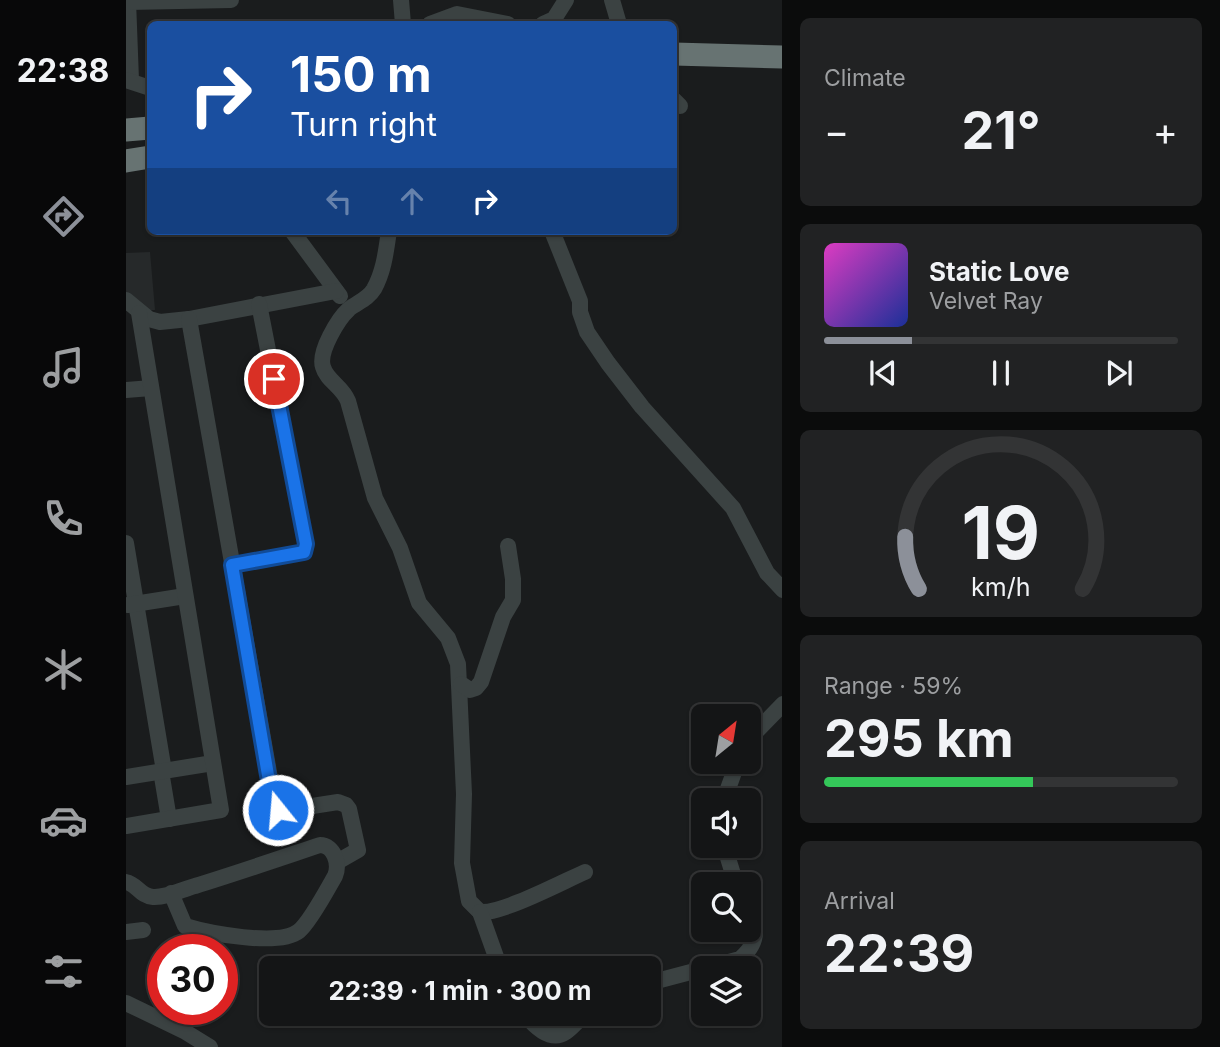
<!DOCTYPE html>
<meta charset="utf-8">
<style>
body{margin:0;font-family:Inter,sans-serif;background:#212223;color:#f1f3f6;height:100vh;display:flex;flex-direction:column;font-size:26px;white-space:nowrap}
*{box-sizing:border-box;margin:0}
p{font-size:23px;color:#9d9fa1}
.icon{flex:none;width:38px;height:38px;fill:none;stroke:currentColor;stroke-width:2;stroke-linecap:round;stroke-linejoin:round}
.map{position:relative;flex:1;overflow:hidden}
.sheet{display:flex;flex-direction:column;gap:18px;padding:18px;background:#0b0c0c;width:438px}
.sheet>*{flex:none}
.top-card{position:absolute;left:21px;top:21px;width:530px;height:214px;border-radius:10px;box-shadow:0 2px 5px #0004,0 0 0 2px #333435;background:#1a4fa0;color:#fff;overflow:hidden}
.needle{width:46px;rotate:30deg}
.buttons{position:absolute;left:565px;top:704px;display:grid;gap:14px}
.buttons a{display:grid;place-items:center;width:70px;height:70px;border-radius:10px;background:#141516;box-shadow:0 2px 5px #0004,0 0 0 2px #333435;font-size:35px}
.speed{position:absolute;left:21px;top:934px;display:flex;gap:14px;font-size:35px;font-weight:700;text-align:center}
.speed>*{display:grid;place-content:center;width:91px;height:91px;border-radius:50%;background:#141516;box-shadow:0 2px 5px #0004,0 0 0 2px #333435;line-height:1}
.speed .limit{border:10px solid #d22;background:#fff;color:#111}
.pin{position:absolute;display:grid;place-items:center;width:60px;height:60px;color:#fff;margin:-30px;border:4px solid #fff;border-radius:50%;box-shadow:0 2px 7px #0007}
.me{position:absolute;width:77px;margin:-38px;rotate:343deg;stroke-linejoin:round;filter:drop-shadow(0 0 5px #0008)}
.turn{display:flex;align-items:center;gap:24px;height:147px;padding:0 28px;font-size:32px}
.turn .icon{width:91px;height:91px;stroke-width:2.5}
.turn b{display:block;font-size:49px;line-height:60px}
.lanes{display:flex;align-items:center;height:66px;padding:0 28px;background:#0003;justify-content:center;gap:35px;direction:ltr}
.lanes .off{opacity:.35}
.big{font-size:52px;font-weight:700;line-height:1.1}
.sheet .widget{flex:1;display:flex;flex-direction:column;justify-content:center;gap:10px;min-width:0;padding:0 24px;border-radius:10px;background:#212223}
.sheet .dial{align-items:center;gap:0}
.dial svg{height:182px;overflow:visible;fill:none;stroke:#333435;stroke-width:7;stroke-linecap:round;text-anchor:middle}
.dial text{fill:#f1f3f6;stroke:none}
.song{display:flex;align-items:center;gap:21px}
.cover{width:84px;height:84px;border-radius:10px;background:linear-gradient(135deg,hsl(310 70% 55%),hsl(230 70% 35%))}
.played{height:7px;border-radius:4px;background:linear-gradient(90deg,#8c9099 25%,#333435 25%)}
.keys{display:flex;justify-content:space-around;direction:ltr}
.heat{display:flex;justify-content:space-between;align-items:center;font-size:38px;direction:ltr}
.charge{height:10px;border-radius:5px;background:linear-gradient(90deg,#34c759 59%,#333435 0)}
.trip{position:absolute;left:133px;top:956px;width:402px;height:70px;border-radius:10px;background:#141516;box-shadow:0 2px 5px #0004,0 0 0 2px #333435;font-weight:700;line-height:70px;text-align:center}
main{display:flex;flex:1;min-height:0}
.tabs{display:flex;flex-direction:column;width:126px;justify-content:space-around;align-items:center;background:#080809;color:#9d9fa1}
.tabs .icon{width:49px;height:49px}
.tabs .on{color:#8c9099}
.tabs b{font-size:32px;color:#f1f3f6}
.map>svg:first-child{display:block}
.built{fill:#26292a}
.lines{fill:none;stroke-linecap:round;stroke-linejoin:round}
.minor{stroke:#3b4242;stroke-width:16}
.highway{stroke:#677372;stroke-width:23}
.route-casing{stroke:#114b97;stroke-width:18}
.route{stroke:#1a73e8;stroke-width:12}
</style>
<main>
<nav class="tabs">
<b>22:38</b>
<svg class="icon on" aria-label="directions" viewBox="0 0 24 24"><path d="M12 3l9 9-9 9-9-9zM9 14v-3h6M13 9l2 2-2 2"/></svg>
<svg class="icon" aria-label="music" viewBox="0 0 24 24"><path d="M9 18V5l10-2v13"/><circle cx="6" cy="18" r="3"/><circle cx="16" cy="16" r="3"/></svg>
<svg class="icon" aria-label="phone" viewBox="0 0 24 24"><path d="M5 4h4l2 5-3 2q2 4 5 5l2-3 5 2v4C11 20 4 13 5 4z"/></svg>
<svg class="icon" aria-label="climate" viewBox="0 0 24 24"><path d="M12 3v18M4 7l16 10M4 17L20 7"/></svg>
<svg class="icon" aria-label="car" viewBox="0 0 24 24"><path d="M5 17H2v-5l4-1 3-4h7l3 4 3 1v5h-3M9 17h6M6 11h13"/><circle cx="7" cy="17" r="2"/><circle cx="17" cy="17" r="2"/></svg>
<svg class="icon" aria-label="filters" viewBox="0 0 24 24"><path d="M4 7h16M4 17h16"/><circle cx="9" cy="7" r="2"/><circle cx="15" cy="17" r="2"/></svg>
</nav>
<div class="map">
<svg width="657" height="1047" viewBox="0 0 657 1047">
<rect width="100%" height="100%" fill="#1a1c1d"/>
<!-- built -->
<polygon class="built" points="24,252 29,310 0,311 0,253"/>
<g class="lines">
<!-- minor -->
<g class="minor">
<polyline points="2,0 5,80"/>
<polyline points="275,0 277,24"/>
<polyline points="486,0 493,24"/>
<polyline points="2,2 105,0"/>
<polyline points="304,24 331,14 382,24"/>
<polyline points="417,24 428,19 440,0"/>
<polyline points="0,80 24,88"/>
<polyline points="548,100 554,106"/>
<polyline points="166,231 214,296"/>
<path d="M 263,231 C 260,251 258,271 248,289 C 242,299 232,302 223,309 C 212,319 192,352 197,367 C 201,381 216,386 222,401 L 249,498 L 274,548 L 293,603 L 322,638 L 332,664 L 338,794 L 336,863 L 343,901 L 354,912 C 376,914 436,882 459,872"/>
<polyline points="426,231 454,301 454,312 461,332 482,363 516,407 607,508 641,573 657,590"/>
<polyline points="0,300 23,319 34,322 63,319 210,291"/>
<polyline points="63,319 149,806 154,811 212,802 220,805 223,809 232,850 211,862"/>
<polyline points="0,390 25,388"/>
<polyline points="0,543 38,771"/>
<polyline points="106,565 178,552 180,544 133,304"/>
<polyline points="2,605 59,596"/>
<polyline points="335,684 344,690 350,688 355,682 377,617 387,600 387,579 382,546"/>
<polyline points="623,739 657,704"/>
<polyline points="35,771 43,819"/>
<polyline points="0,777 87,763"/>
<polyline points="598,800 612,761"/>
<polyline points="0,826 95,810 13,313"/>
<polyline points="598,845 610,884"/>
<path d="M 0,882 C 11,884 14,896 27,897 C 40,898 57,889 69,886 C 111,873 152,859 194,845 C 208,845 214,864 209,876 C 201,890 184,922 173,931 C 153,947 82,933 59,926 L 45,893"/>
<polyline points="354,912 374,968"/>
<polyline points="0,932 17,930"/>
<path d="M 523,983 L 614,959 C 629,946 634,932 623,914"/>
<polyline points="0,1003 58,1031 84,1047"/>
<path d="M 398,1013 C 407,1025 424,1043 440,1032 C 447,1027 453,1019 461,1013"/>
</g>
<!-- highway -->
<g class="highway">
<polyline points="548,54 657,57"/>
<polyline points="0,130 24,128"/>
<polyline points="0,161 24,157"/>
</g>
</g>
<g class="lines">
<!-- route casing -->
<g class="route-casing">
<polyline id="route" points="148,379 180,544 178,552 106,565 143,781 149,806 152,810"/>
</g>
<!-- route -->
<use href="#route" class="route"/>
</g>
</svg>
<div class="buttons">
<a><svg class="needle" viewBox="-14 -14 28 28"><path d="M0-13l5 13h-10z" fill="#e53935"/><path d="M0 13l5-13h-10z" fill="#9d9fa1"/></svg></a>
<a><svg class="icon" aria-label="sound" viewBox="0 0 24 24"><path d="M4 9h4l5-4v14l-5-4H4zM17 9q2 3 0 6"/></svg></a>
<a><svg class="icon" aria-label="search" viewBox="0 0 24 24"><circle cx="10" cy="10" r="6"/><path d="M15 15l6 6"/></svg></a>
<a><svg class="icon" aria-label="layers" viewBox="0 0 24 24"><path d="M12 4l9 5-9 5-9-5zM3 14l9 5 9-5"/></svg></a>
</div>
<div class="speed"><div class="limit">30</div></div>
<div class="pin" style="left:148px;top:379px;background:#d93025"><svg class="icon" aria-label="arrive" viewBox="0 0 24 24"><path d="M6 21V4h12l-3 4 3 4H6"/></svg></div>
<svg class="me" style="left:152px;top:810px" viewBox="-20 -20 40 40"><circle r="17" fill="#1a73e8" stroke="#fff" stroke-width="3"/><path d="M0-11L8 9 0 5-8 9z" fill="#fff"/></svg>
<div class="trip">22:39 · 1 min · 300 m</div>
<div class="top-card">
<div class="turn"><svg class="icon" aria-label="right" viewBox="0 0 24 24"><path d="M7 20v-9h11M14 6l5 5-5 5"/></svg><div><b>150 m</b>Turn right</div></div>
<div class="lanes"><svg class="icon off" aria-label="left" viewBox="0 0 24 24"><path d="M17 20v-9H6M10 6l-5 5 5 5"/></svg><svg class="icon off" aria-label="ahead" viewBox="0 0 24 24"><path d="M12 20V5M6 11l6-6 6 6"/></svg><svg class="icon" aria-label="right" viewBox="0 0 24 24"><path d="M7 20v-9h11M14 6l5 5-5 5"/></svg></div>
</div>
</div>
<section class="sheet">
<div class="widget"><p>Climate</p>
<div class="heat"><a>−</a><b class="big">21°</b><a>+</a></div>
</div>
<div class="widget">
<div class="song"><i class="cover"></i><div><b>Static Love</b><p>Velvet Ray</p></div></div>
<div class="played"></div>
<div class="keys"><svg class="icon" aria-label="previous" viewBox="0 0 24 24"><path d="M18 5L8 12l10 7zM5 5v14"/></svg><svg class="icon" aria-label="pause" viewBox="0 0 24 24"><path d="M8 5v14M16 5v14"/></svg><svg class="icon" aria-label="next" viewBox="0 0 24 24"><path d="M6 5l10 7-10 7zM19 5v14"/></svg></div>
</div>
<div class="widget dial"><svg viewBox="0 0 100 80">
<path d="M14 69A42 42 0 1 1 86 69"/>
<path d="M14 69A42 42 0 0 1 8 46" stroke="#8c9099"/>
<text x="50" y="56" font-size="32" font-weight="700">19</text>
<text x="50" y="72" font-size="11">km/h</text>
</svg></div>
<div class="widget"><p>Range · 59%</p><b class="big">295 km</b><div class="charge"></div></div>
<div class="widget"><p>Arrival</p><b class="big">22:39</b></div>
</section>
</main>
